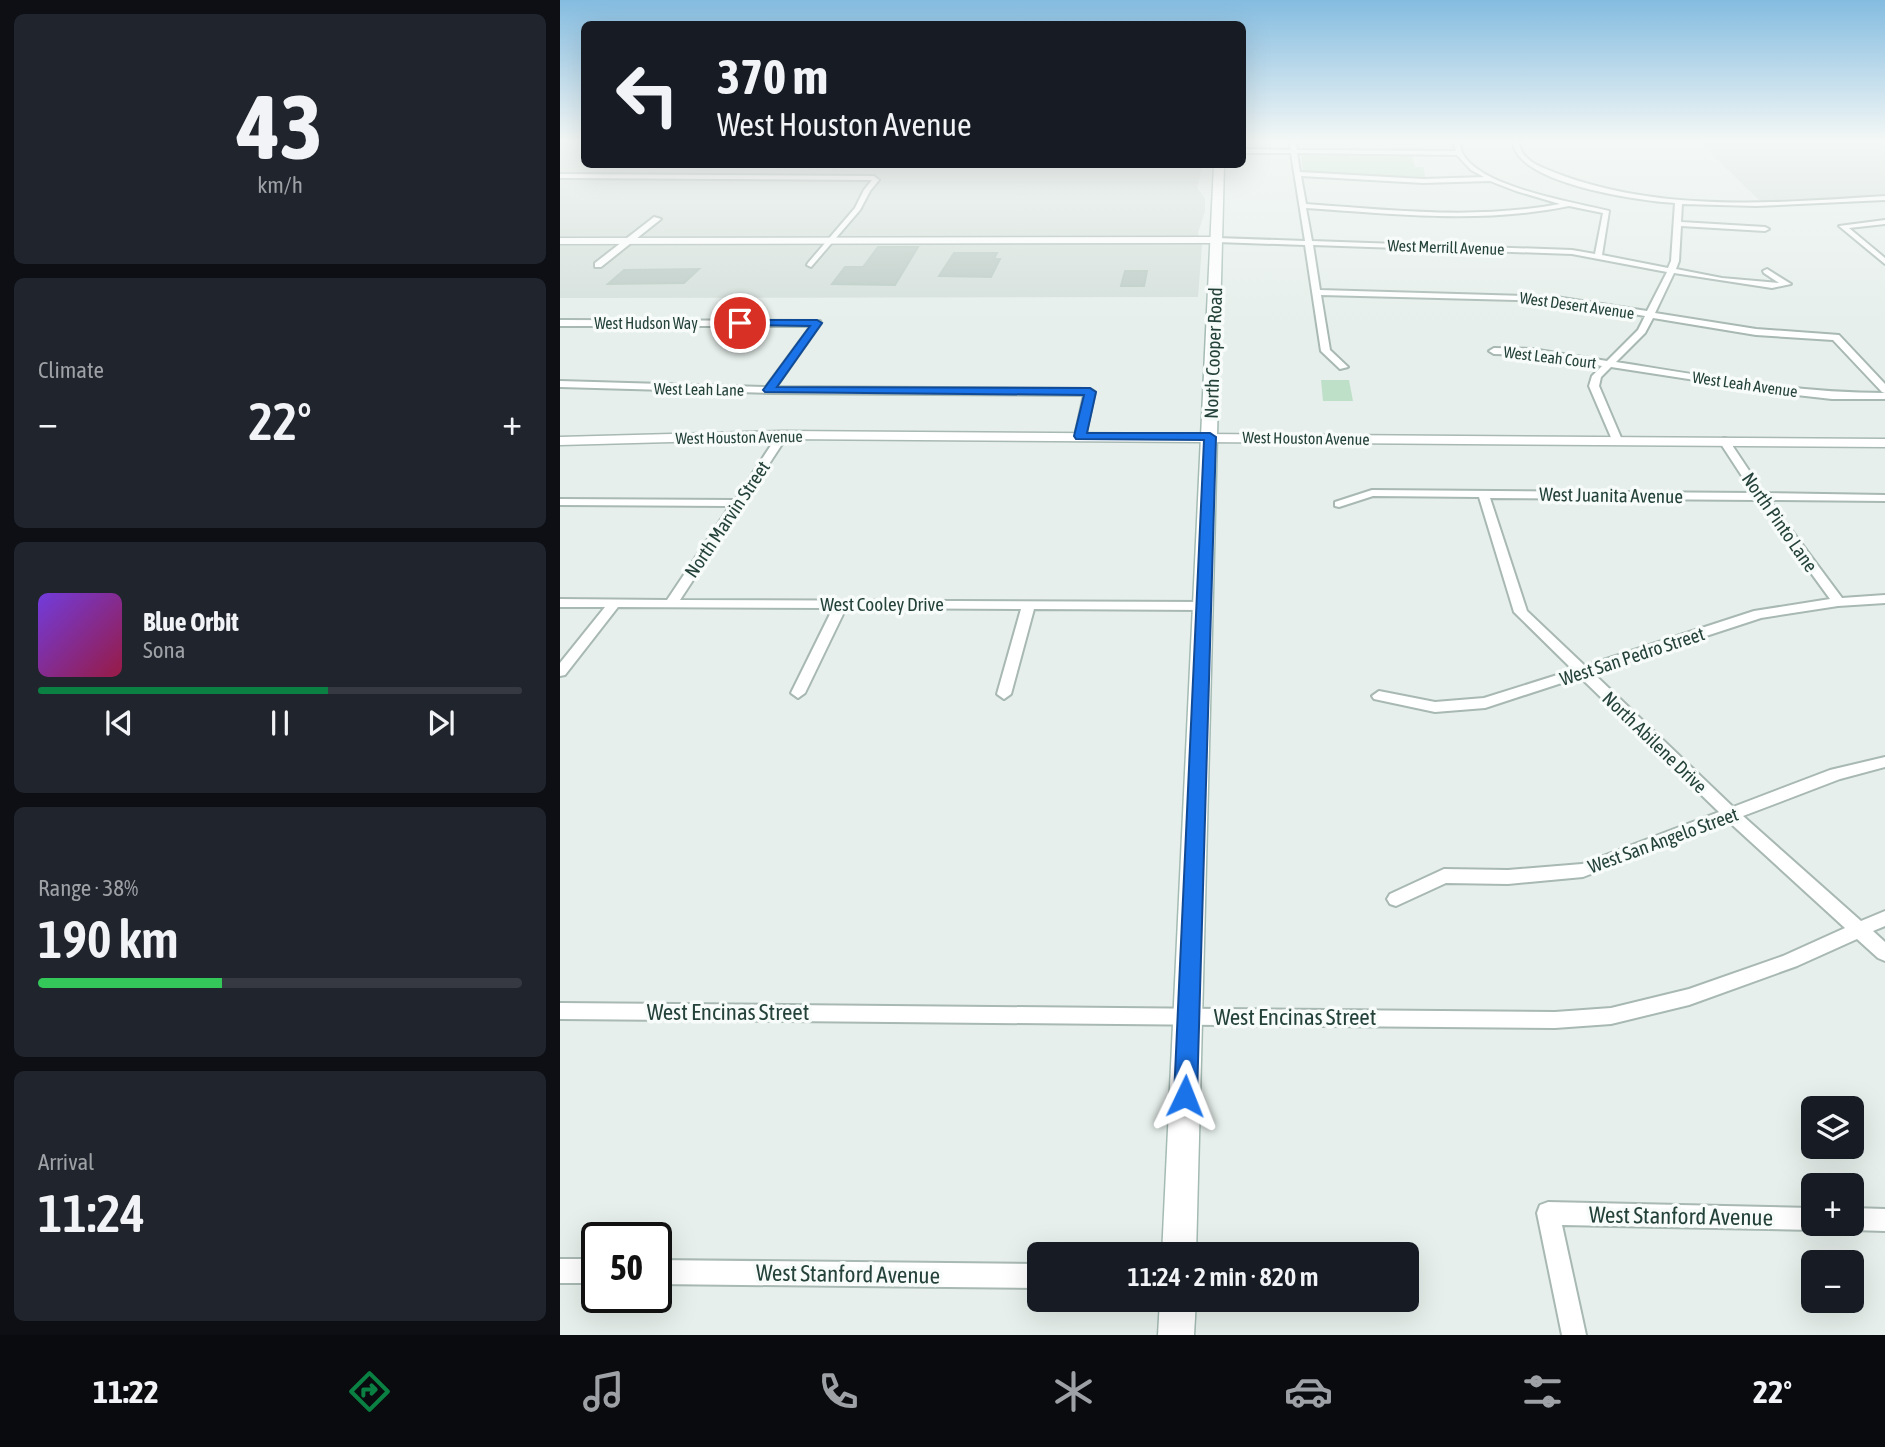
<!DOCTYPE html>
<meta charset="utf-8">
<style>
body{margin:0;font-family:"Asap Condensed",sans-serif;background:#20242c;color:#f1f3f6;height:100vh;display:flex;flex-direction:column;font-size:26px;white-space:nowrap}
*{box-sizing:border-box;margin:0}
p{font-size:23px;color:#9ea1a6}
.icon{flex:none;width:38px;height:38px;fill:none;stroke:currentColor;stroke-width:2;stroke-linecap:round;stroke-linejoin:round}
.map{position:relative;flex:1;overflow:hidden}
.details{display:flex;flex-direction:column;gap:14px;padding:14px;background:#0d0f14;width:560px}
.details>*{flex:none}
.banner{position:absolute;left:21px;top:21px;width:665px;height:147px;border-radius:10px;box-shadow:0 7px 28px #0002;background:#171b24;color:#f1f3f6;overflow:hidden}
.controls{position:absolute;left:1241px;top:1096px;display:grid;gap:14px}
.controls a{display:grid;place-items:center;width:63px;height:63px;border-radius:10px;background:#171b24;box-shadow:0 7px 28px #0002;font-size:35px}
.speed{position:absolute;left:21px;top:1222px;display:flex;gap:14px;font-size:35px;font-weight:700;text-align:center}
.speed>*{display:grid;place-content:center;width:91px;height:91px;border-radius:50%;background:#171b24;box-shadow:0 7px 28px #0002;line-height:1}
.speed .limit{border:4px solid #111;border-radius:10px;background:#fff;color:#111}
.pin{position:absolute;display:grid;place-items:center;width:60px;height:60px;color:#fff;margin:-30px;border:4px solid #fff;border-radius:50%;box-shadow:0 2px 7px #0007}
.me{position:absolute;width:77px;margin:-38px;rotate:2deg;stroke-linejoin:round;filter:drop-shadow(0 0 5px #0008)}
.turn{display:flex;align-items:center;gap:24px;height:147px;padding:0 21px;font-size:32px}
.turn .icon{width:91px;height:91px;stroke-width:2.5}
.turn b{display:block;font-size:49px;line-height:60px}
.big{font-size:52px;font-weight:600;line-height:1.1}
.details .tile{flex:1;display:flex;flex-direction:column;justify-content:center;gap:10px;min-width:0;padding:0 24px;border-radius:10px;background:#20242c}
.details .dial{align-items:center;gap:0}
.dial b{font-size:91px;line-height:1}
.song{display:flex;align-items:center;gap:21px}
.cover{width:84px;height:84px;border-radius:10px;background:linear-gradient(135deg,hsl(260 70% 55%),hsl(340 70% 35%))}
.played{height:7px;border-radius:4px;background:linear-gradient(90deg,#0b8043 60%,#363941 60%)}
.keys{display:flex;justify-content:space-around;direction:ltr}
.heat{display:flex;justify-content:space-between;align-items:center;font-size:38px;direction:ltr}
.charge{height:10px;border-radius:5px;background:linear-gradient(90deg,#34c759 38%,#363941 0)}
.trip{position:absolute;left:467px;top:1242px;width:392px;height:70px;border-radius:10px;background:#171b24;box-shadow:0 7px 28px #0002;font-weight:600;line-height:70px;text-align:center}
.tab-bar{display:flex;height:112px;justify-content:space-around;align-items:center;background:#090b0e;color:#9ea1a6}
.tab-bar .icon{width:49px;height:49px}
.tab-bar .active{color:#0b8043}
.tab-bar b{font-size:32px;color:#f1f3f6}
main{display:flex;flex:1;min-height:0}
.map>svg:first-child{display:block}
.built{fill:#d4dfda}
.green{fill:#bfe0c8}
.building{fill:#bbcac4;stroke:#b8c9c2;stroke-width:2}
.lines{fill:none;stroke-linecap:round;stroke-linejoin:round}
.minor-casing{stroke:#a8b8b2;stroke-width:4}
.tertiary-casing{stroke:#a8b8b2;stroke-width:3}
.secondary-casing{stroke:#a4bbb3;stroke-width:3}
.minor{fill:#fff;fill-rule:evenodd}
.tertiary{fill:#fff;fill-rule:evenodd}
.secondary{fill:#fff;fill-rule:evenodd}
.route{fill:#1a73e8;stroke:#114b97;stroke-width:2}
.labels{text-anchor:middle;stroke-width:7;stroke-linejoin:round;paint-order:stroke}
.far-street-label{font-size:16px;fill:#24423a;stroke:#f7fbf9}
.street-label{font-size:19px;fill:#24423a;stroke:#f7fbf9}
.near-street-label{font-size:23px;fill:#24423a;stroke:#f7fbf9}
</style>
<main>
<section class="details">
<div class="tile dial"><b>43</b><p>km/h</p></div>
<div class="tile"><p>Climate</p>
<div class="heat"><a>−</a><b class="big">22°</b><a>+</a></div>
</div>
<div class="tile">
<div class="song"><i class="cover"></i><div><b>Blue Orbit</b><p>Sona</p></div></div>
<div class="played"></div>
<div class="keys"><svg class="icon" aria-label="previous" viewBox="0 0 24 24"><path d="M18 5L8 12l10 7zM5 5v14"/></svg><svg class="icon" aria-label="pause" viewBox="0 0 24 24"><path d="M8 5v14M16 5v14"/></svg><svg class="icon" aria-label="next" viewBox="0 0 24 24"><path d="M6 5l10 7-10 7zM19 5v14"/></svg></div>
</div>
<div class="tile"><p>Range · 38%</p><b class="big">190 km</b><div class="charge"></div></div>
<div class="tile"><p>Arrival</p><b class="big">11:24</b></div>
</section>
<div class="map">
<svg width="1325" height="1335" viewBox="0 0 1325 1335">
<rect width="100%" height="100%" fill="#e6efeb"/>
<!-- built -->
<g class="built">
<polygon points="0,140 24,140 24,164 643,165 637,188 645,198 645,211 638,233 642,245 638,297 0,298"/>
<polygon points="1137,140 1325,140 1325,195 1244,201 1200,201"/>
</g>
<!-- green -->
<g class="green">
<polygon points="764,153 852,156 855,167 863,167 866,179 743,171 741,155"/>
<polygon points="761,380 789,380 793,401 763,401"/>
</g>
<!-- building -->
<g class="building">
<polygon points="318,247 358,247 335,285 272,284 285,267 303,267"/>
<polygon points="394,253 437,253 434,259 440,259 431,277 379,276"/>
<polygon points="139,269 124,283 48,284 64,270"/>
<polygon points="565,271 587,271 584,286 561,286"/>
</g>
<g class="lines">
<!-- minor casing -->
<g class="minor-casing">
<g id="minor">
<path d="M 729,140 L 735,140 L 737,150 L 896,151 L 893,140 L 899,140 C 900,145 901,152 904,156 C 925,188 1013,202 1049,211 L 1042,255 L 1108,268 L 1111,261 L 1115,203 C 1082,201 953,184 953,140 L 959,140 C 959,160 980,167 996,173 C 1100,213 1216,203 1325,196 L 1325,200 L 1196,206 L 1122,204 L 1121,222 L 1205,227 L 1209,229 L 1205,231 L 1121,226 L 1119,261 L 1116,269 L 1162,278 L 1219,283 L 1204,273 L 1203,271 L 1207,269 L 1231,284 L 1212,288 L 1114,273 L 1095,313 L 1196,329 L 1279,335 L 1325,384 L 1325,393 L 1322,392 L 1273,340 L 1196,335 L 1093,318 L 1085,333 L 1056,362 C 1146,376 1234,393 1325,393 L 1325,399 L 1272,399 L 1219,393 L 1051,367 L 1041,377 L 1039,386 L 1062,440 L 1061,442 L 1053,442 L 1029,386 L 1032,376 L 1042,366 L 972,355 L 934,354 L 929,351 L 934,348 L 972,349 L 1047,361 L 1078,330 L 1085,316 L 996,301 L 761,295 L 770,350 L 788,367 L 780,369 L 761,351 L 745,245 L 657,242 L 653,240 L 657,238 L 745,241 L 731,153 L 682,153 L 682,149 L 731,150 ZM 737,153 L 897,155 L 911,170 L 924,177 L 863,179 L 740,172 ZM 741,176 L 863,183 L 930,181 L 956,191 L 1000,204 C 916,220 830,210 746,204 ZM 1009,206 L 1043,213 L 1035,254 L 1012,250 L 752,241 L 746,208 C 835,214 921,224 1009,206 ZM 753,245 L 1012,254 L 1107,272 L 1087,311 L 996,297 L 760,290 Z"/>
<polygon points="0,174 314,176 319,180 310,191 300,210 251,267 247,265 248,263 295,208 304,190 312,180 0,178"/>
<polygon points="94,217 101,219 41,267 35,267 35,263"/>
<polygon points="1325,220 1325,224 1289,228 1325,258 1325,264 1279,226"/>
<polygon points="0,320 260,321 261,323 216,387 530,389 535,392 525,436 520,439 515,436 524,395 209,393 0,387 0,381 206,387 251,326 0,326"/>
<polygon points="223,432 228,435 120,600 644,602 651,606 644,610 474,609 451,694 444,699 437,694 461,609 286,608 245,693 238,698 231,693 273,608 58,607 5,675 0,676 0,663 45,607 0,607 0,599 107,600 170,506 0,505 0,499 175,500 219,433"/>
<path d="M 1164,438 L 1168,439 L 1204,493 L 1325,495 L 1325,501 L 1209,500 L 1282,598 L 1325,595 L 1325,603 L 1278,606 L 1201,618 L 1033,673 L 1173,807 L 1270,770 L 1325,757 L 1325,767 L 1280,779 L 1183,816 L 1301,921 L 1325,911 L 1325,926 L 1313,931 L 1325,942 L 1325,961 L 1318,958 L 1297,939 L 1237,966 L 1129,1005 L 1051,1024 L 995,1028 L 0,1019 L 0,1003 L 995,1012 L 1051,1008 L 1129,989 L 1223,956 L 1285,928 L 1168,821 L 1023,877 L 948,884 L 886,883 L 836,906 L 830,904 L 827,899 L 830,894 L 884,869 L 948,870 L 1022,864 L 1159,812 L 1020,677 L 925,708 L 875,712 L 814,699 L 812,696 L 819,691 L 875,702 L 924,698 L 1013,670 L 954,612 L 919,497 L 813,496 L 779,507 L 775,506 L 775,502 L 812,490 L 1193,493 L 1159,441 ZM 930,498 L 1198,500 L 1270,599 L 1194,611 L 1025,666 L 967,611 Z"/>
<polygon points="988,1202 1253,1208 1253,1223 1262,1223 1261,1227 1253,1230 1002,1225 1026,1335 1002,1335 977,1213 980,1205"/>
<polygon points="1292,1208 1325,1209 1325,1231 1292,1230 1284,1227 1283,1223 1292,1223"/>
<rect x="0" y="1259" width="37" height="24"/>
<polygon points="96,1260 480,1264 480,1288 96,1284"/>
</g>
</g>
<!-- tertiary casing -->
<g class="tertiary-casing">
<g id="tertiary">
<polygon points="0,238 657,237 662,240 657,243 0,244"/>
<polygon points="223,431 1325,439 1325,447 223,439 0,445 0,437"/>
</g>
</g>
<!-- secondary casing -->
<g class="secondary-casing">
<g id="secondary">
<polygon points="654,164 664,164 636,1255 602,1255"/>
<polygon points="600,1300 636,1300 634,1335 598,1335"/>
</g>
</g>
<!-- minor -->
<use href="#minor" class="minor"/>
<!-- tertiary -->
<use href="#tertiary" class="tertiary"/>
<!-- secondary -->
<use href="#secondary" class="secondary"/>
</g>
<!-- sky -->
<linearGradient id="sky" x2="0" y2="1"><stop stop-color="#84bce0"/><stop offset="0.43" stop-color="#f4f8f6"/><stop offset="1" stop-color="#f4f8f6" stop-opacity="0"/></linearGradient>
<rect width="1325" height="327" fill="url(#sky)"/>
<!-- route -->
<polygon class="route" points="180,320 257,320 262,323 217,387 530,388 536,392 527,433 650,433 656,437 637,1096 634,1103 625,1107 617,1103 614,1096 644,440 516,439 514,436 524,395 205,392 203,390 250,326 176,325 176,321"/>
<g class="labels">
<!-- far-street labels -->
<g class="far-street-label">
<text transform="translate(886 247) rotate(2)" y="6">West Merrill Avenue</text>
<text transform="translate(1017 305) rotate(8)" y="6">West Desert Avenue</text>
<text x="86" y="329">West Hudson Way</text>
<text transform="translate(990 357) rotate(7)" y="6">West Leah Court</text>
<text transform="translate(1185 384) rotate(8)" y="6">West Leah Avenue</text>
<text transform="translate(139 389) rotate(1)" y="6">West Leah Lane</text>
<text transform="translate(179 437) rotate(-1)" y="6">West Houston Avenue</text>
<text transform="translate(746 438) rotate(1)" y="6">West Houston Avenue</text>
</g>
<!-- street labels -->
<g class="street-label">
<text transform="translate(653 353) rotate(-88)" y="7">North Cooper Road</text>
<text transform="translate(1051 495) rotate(1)" y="7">West Juanita Avenue</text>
<text transform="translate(167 519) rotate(-56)" y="7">North Marvin Street</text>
<text transform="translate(1220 522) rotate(55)" y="7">North Pinto Lane</text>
<text x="322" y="611">West Cooley Drive</text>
<text transform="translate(1072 656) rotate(-18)" y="7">West San Pedro Street</text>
<text transform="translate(1095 742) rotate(44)" y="7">North Abilene Drive</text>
<text transform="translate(1103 840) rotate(-20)" y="7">West San Angelo Street</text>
</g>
<!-- near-street labels -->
<g class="near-street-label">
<text x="168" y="1020">West Encinas Street</text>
<text x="735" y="1025">West Encinas Street</text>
<text transform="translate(1121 1216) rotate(1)" y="8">West Stanford Avenue</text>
<text transform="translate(288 1274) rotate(1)" y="8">West Stanford Avenue</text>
</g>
</g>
</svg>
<div class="controls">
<a><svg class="icon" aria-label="layers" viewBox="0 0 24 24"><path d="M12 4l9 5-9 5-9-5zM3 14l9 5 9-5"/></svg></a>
<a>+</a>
<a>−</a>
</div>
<div class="speed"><div class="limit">50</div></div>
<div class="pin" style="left:180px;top:323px;background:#d93025"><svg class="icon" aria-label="arrive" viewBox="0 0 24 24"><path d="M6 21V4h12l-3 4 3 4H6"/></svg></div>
<svg class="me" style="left:625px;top:1096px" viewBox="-20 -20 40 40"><path d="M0-17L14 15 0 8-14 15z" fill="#1a73e8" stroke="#fff" stroke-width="4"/></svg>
<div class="trip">11:24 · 2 min · 820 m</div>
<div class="banner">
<div class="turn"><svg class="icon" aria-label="left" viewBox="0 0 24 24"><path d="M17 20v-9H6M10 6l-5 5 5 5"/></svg><div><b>370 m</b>West Houston Avenue</div></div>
</div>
</div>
</main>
<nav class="tab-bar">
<b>11:22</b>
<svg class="icon active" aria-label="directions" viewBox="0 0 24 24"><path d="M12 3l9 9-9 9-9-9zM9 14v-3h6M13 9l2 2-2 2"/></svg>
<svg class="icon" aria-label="music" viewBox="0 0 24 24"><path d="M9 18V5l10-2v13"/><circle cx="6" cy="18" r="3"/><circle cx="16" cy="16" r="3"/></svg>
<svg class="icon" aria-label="phone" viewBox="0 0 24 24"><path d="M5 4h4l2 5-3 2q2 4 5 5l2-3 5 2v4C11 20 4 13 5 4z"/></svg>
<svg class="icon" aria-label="climate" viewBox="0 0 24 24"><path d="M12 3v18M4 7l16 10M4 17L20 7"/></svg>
<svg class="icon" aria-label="car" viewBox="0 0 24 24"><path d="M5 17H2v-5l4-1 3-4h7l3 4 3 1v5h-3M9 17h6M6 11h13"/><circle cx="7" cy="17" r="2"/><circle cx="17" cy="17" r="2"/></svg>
<svg class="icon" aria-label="filters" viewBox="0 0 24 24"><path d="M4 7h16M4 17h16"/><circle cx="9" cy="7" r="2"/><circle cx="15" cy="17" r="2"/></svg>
<b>22°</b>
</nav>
